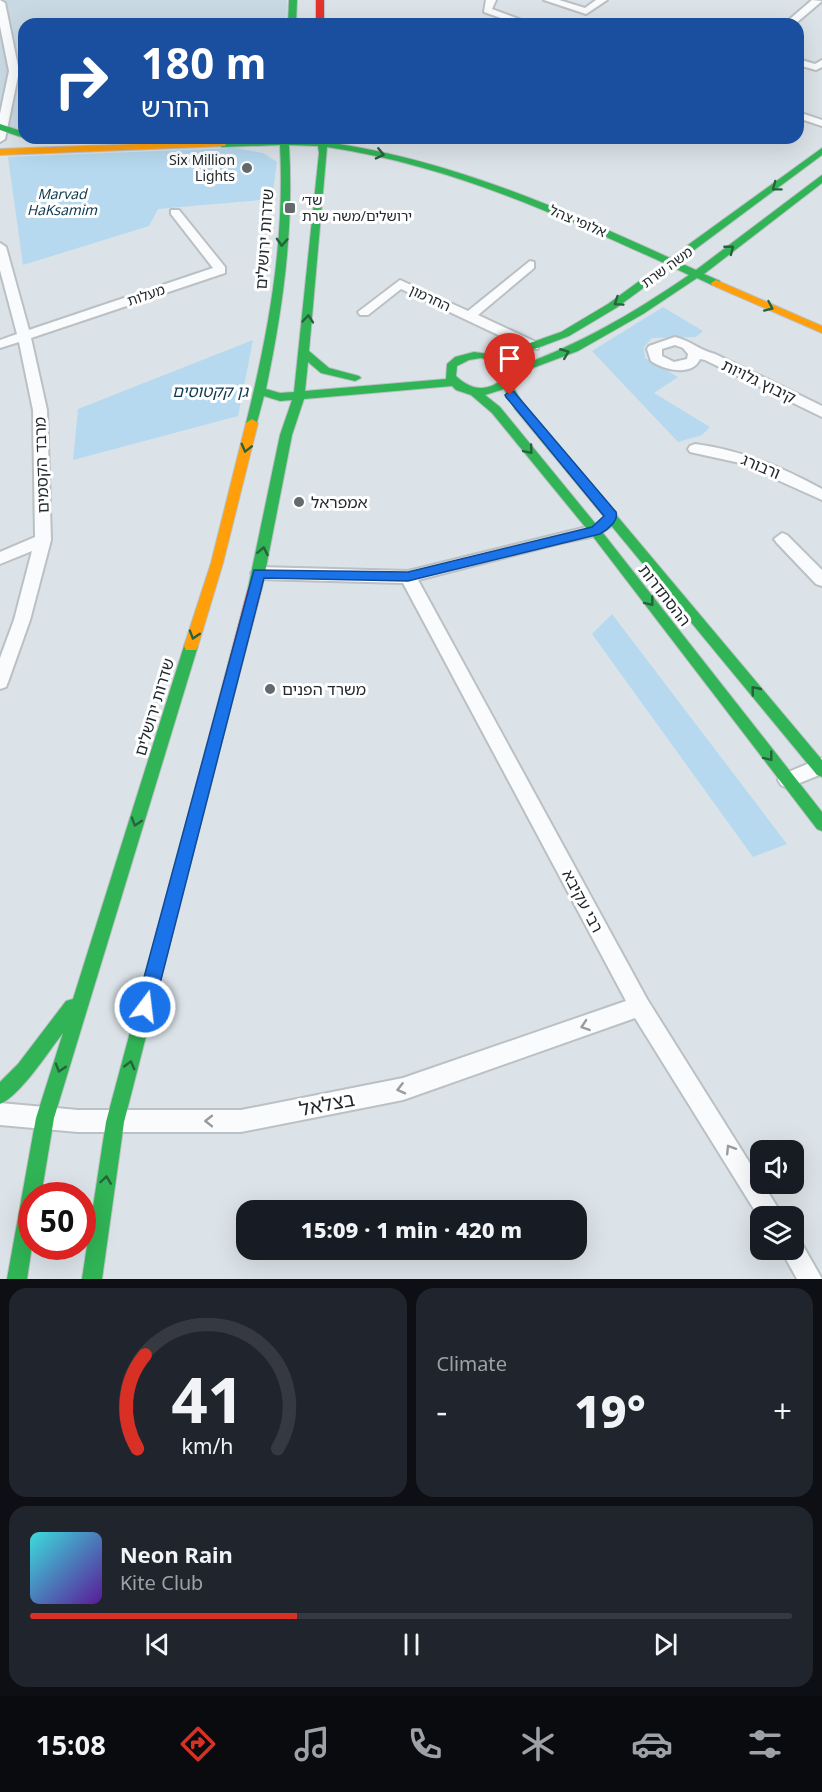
<!DOCTYPE html>
<meta charset="utf-8">
<style>
body{margin:0;font-family:Georgia,"Noto Sans Hebrew",serif;background:#20242c;color:#f1f3f6;height:100vh;display:flex;flex-direction:column;font-size:22px;white-space:nowrap}
*{box-sizing:border-box;margin:0}
p{font-size:20px;color:#9ea1a6}
.icon{flex:none;width:33px;height:33px;fill:none;stroke:currentColor;stroke-width:2;stroke-linecap:round;stroke-linejoin:round}
.map{position:relative;height:1279px;overflow:hidden}
.drawer{display:flex;flex-direction:column;gap:9px;padding:9px;background:#0d0f14;flex:1}
.drawer>*{flex:none}
.guide{position:absolute;left:18px;top:18px;width:786px;height:126px;border-radius:18px;box-shadow:0 6px 24px #0002;background:#1a4fa0;color:#fff;overflow:hidden}
.fabs{position:absolute;left:750px;top:1140px;display:grid;gap:12px}
.fabs a{display:grid;place-items:center;width:54px;height:54px;border-radius:12px;background:#171b24;box-shadow:0 6px 24px #0002;font-size:30px}
.speed{position:absolute;left:18px;top:1182px;display:flex;gap:12px;font-size:30px;font-weight:700;text-align:center}
.speed>*{display:grid;place-content:center;width:78px;height:78px;border-radius:50%;background:#171b24;box-shadow:0 6px 24px #0002;line-height:1}
.speed .limit{border:9px solid #d22;background:#fff;color:#111}
.pin{position:absolute;display:grid;place-items:center;width:51px;height:51px;color:#fff;margin:-62px -26px;border-radius:50% 50% 50% 0;rotate:-45deg;box-shadow:0 0 6px #0007}
.pin .icon{rotate:45deg}
.me{position:absolute;width:66px;margin:-33px;rotate:15deg;stroke-linejoin:round;filter:drop-shadow(0 0 4px #0008)}
.turn{display:flex;align-items:center;gap:21px;height:126px;padding:0 24px;font-size:27px}
.turn .icon{width:78px;height:78px;stroke-width:2.5}
.turn b{display:block;font-size:42px;line-height:51px}
.big{font-size:45px;font-weight:800;line-height:1.1}
.drawer .tile{flex:1;display:flex;flex-direction:column;justify-content:center;gap:9px;min-width:0;padding:0 21px;border-radius:18px;background:#20242c}
.drawer .dial{align-items:center;gap:0}
.dial svg{height:156px;overflow:visible;fill:none;stroke:#363941;stroke-width:7;stroke-linecap:round;text-anchor:middle}
.dial text{fill:#f1f3f6;stroke:none}
.song{display:flex;align-items:center;gap:18px}
.cover{width:72px;height:72px;border-radius:9px;background:linear-gradient(135deg,hsl(180 70% 55%),hsl(270 70% 35%))}
.played{height:6px;border-radius:3px;background:linear-gradient(90deg,#d93025 35%,#363941 35%)}
.keys{display:flex;justify-content:space-around;direction:ltr}
.heat{display:flex;justify-content:space-between;align-items:center;font-size:33px;direction:ltr}
.drawer .tiles{flex:1;display:grid;gap:9px;grid-template-columns:1fr 1fr}
.tile:last-child{grid-column:span 2}
.trip{position:absolute;left:236px;top:1200px;width:351px;height:60px;border-radius:18px;background:#171b24;box-shadow:0 6px 24px #0002;font-weight:800;line-height:60px;text-align:center}
.menu{display:flex;height:96px;justify-content:space-around;align-items:center;background:#090b0e;color:#9ea1a6}
.menu .icon{width:42px;height:42px}
.menu .selected{color:#d93025}
.menu b{font-size:27px;color:#f1f3f6}
.map>svg:first-child{display:block}
.built{fill:#c9d9e3}
.green{fill:#b6d9ef}
.lines{fill:none;stroke-linecap:round;stroke-linejoin:round}
.street-casing{stroke:#bac0c4;stroke-width:4}
.fast-casing{stroke:#bac0c4;stroke-width:2}
.slow-casing{stroke:#bac0c4;stroke-width:2}
.jam-casing{stroke:#bac0c4;stroke-width:2}
.street{fill:#fafbfc;fill-rule:evenodd}
.fast{fill:#30b455;fill-rule:evenodd}
.slow{fill:#ff9f0a;fill-rule:evenodd}
.jam{fill:#e5322d;fill-rule:evenodd}
.oneway{stroke:#28613d}
.oneway2{stroke:#999c9f}
.route{fill:#1a73e8;stroke:#114b97;stroke-width:1.5}
.poi-dot{fill:#636a6e;stroke:#fff;stroke-width:2}
.labels{text-anchor:middle;stroke-width:6;stroke-linejoin:round;paint-order:stroke}
.far-poi-label{font-size:14px;fill:#23292d;stroke:#fff;text-anchor:end}
.far-park-label{font-size:14px;font-style:italic;fill:#0d394f;stroke:#fff}
.far-street-label{font-size:14px;fill:#23292d;stroke:#fff}
.street-label{font-size:16px;fill:#23292d;stroke:#fff}
.park-label{font-size:16px;font-style:italic;fill:#0d394f;stroke:#fff}
.poi-label{font-size:16px;fill:#23292d;stroke:#fff;text-anchor:start}
.near-street-label{font-size:20px;fill:#23292d;stroke:#fff}
</style>
<div class="map">
<svg width="822" height="1279" viewBox="0 0 822 1279">
<rect width="100%" height="100%" fill="#dbe3e8"/>
<!-- built -->
<polygon class="built" points="0,0 287,0 286,24 24,24 24,130 0,131"/>
<!-- green -->
<g class="green">
<polygon points="235,148 263,153 277,162 272,199 158,209 149,226 23,265 8,157"/>
<polygon points="663,307 703,331 696,337 652,338 644,347 645,358 678,377 654,393 710,427 702,435 678,442 592,351"/>
<polygon points="253,340 238,416 73,460 78,409"/>
<polygon points="612,614 787,844 753,857 592,634"/>
</g>
<g class="lines">
<!-- street casing -->
<g class="street-casing">
<g id="street">
<polygon points="0,0 5,3 19,71 5,139 0,142 0,114 9,71 0,26"/>
<polygon points="486,0 496,0 492,9 532,24 518,24 484,12"/>
<polygon points="544,0 559,0 585,8 596,0 607,0 586,14"/>
<polygon points="812,0 822,1 795,24 784,24"/>
<polygon points="798,59 815,64 822,60 822,67 816,70 798,65"/>
<polygon points="798,112 822,120 822,126 798,118"/>
<polygon points="171,210 179,210 225,267 225,273 31,338 47,410 51,540 30,620 8,682 6,687 0,689 0,658 14,620 32,551 0,564 0,552 35,537 33,410 19,342 0,348 0,340 17,334 0,270 0,243 6,247 29,330 213,268 171,214"/>
<polygon points="530,261 534,262 534,268 478,315 538,343 538,349 528,349 401,289 368,315 360,315 358,312 400,280 468,311"/>
<path d="M 675,337 C 691,341 699,350 715,354 L 822,406 L 822,417 L 705,360 L 700,359 C 692,377 664,370 651,361 L 647,349 L 649,346 ZM 675,345 L 683,348 L 688,354 L 687,359 L 674,362 L 662,356 L 662,349 Z"/>
<path d="M 695,444 C 741,450 782,467 822,489 L 822,500 L 740,463 L 690,452 L 688,449 L 690,446 Z"/>
<polygon points="605,520 613,525 595,536 561,543 418,580 647,999 783,1216 760,1216 760,1219 635,1018 403,1100 241,1132 78,1132 0,1125 0,1103 78,1110 241,1110 403,1078 626,1001 403,583 259,579 251,573 259,567 408,571 591,526"/>
<polygon points="782,533 787,535 822,570 822,586 816,584 777,543 774,539"/>
<polygon points="822,758 822,774 787,788 781,785 778,780 781,775"/>
<polygon points="794,1238 801,1242 822,1279 797,1279 781,1250 794,1250"/>
</g>
</g>
<!-- fast casing -->
<g class="fast-casing">
<g id="fast">
<polygon points="289,0 297,0 296,24 288,24"/>
<polygon points="0,124 24,132 24,138 0,130"/>
<path d="M 280,138 L 318,141 L 318,138 L 326,138 L 327,142 C 450,160 558,207 670,258 L 822,148 L 822,155 L 678,262 L 696,270 L 822,175 L 822,183 L 704,274 L 720,281 L 720,285 L 712,285 L 697,278 L 643,314 L 578,351 L 514,375 L 511,383 L 523,404 L 822,760 L 822,777 L 817,775 L 515,409 L 504,389 L 485,395 L 500,407 L 599,528 L 822,812 L 822,831 L 817,829 L 591,534 L 492,413 L 471,395 L 456,390 L 452,386 L 304,399 L 292,435 L 262,588 L 255,593 L 250,591 L 248,588 L 280,435 L 292,400 L 280,401 L 264,396 L 256,426 L 248,426 L 246,423 C 269,331 285,240 280,145 L 222,147 L 218,144 L 222,141 L 280,140 ZM 289,145 L 318,146 L 319,153 L 294,392 L 280,393 L 266,389 C 283,308 294,228 289,145 ZM 327,147 C 448,165 554,213 664,263 L 608,304 L 561,332 L 496,355 L 474,352 L 455,357 L 447,364 L 446,379 L 305,391 L 308,362 L 321,373 L 355,381 L 361,378 L 359,376 L 329,368 L 309,351 ZM 672,267 L 689,275 C 632,314 579,345 514,368 L 505,360 L 569,336 L 616,308 ZM 481,358 L 491,361 L 503,368 L 503,378 C 488,393 470,390 456,376 L 457,366 L 469,360 Z"/>
<path d="M 191,641 L 196,642 L 198,646 L 54,1118 L 41,1196 L 32,1196 L 32,1246 L 27,1279 L 7,1279 L 36,1118 L 63,1033 C 48,1052 21,1095 0,1104 L 0,1082 L 18,1064 L 66,1001 L 73,999 L 184,646 L 186,642 Z"/>
<polygon points="212,746 217,748 219,752 124,1122 102,1279 82,1279 106,1122 205,752 207,748"/>
</g>
</g>
<!-- slow casing -->
<g class="slow-casing">
<g id="slow">
<polygon points="222,141 226,144 225,146 0,155 0,149"/>
<polygon points="716,280 822,326 822,333 712,285 711,283"/>
<polygon points="252,419 258,423 223,563 198,646 196,650 186,650 184,646 211,563 246,423"/>
</g>
</g>
<!-- jam casing -->
<g class="jam-casing">
<g id="jam">
<rect x="316" y="0" width="8" height="24"/>
<polygon points="255,583 262,588 219,752 217,756 212,758 207,756 205,752 248,588"/>
</g>
</g>
<!-- street -->
<use href="#street" class="street"/>
<!-- fast -->
<use href="#fast" class="fast"/>
<!-- slow -->
<use href="#slow" class="slow"/>
<!-- jam -->
<use href="#jam" class="jam"/>
</g>
<!-- one-way arrows -->
<defs><path id="oneway-chevron" d="M-2-3.5L2.5 0L-2 3.5" fill="none" stroke-width="1.6" stroke-linecap="round" stroke-linejoin="round" transform="scale(1.5)"/></defs>
<g class="oneway">
<use href="#oneway-chevron" transform="translate(380 154) rotate(13)"/>
<use href="#oneway-chevron" transform="translate(776 187) rotate(143)"/>
<use href="#oneway-chevron" transform="translate(282 242) rotate(93)"/>
<use href="#oneway-chevron" transform="translate(730 249) rotate(-38)"/>
<use href="#oneway-chevron" transform="translate(618 302) rotate(146)"/>
<use href="#oneway-chevron" transform="translate(769 307) rotate(24)"/>
<use href="#oneway-chevron" transform="translate(308 319) rotate(-85)"/>
<use href="#oneway-chevron" transform="translate(565 353) rotate(-22)"/>
<use href="#oneway-chevron" transform="translate(246 448) rotate(104)"/>
<use href="#oneway-chevron" transform="translate(529 450) rotate(50)"/>
<use href="#oneway-chevron" transform="translate(263 551) rotate(-79)"/>
<use href="#oneway-chevron" transform="translate(650 602) rotate(52)"/>
<use href="#oneway-chevron" transform="translate(194 635) rotate(107)"/>
<use href="#oneway-chevron" transform="translate(755 690) rotate(-129)"/>
<use href="#oneway-chevron" transform="translate(769 757) rotate(52)"/>
<use href="#oneway-chevron" transform="translate(136 822) rotate(107)"/>
<use href="#oneway-chevron" transform="translate(130 1065) rotate(-75)"/>
<use href="#oneway-chevron" transform="translate(60 1068) rotate(107)"/>
<use href="#oneway-chevron" transform="translate(106 1180) rotate(-82)"/>
</g>
<g class="oneway2">
<use href="#oneway-chevron" transform="translate(585 1026) rotate(161)"/>
<use href="#oneway-chevron" transform="translate(401 1089) rotate(166)"/>
<use href="#oneway-chevron" transform="translate(209 1121) rotate(180)"/>
<use href="#oneway-chevron" transform="translate(730 1149) rotate(-122)"/>
</g>
<!-- route -->
<path class="route" d="M 510,391 L 514,392 L 616,512 C 619,521 607,530 600,534 L 408,581 L 264,578 L 154,1007 L 151,1013 L 145,1016 L 139,1013 L 136,1007 L 254,570 L 408,572 L 592,527 L 604,516 L 506,397 L 505,395 Z"/>
<!-- markers -->
<g class="poi-dot">
<circle cx="247" cy="168" r="6"/>
<rect x="284" y="202" width="12" height="12" rx="3"/>
<circle cx="299" cy="502" r="6"/>
<circle cx="270" cy="689" r="6"/>
</g>
<g class="labels">
<!-- far-poi labels -->
<g class="far-poi-label">
<text x="235" y="165">Six Million<tspan x="235" dy="16">Lights</tspan></text>
<text x="302" y="205" text-anchor="start">שד׳<tspan x="302" dy="16">ירושלים/משה שרת</tspan></text>
</g>
<!-- far-park labels -->
<g class="far-park-label">
<text x="62" y="199">Marvad<tspan x="62" dy="16">HaKsamim</tspan></text>
</g>
<!-- far-street labels -->
<g class="far-street-label">
<text transform="translate(578 221) rotate(23)" y="5">אלופי צהל</text>
<text transform="translate(667 267) rotate(-36)" y="5">משה שרת</text>
<text transform="translate(146 295) rotate(-19)" y="5">מעלות</text>
<text transform="translate(430 298) rotate(25)" y="5">החרמון</text>
</g>
<!-- street labels -->
<g class="street-label">
<text transform="translate(264 239) rotate(-86)" y="6">שדרות ירושלים</text>
<text transform="translate(759 381) rotate(26)" y="6">קיבוץ גלויות</text>
<text transform="translate(41 465) rotate(-92)" y="6">מרבד הקסמים</text>
<text transform="translate(761 466) rotate(23)" y="6">ורבורג</text>
<text transform="translate(665 595) rotate(52)" y="6">ההסתדרות</text>
<text transform="translate(154 707) rotate(-73)" y="6">שדרות ירושלים</text>
<text transform="translate(583 901) rotate(62)" y="6">רבי עקיבא</text>
</g>
<!-- park labels -->
<g class="park-label">
<text x="210" y="397">גן קקטוסים</text>
</g>
<!-- poi labels -->
<g class="poi-label">
<text x="311" y="508">אמפראל</text>
<text x="282" y="695">משרד הפנים</text>
</g>
<!-- near-street labels -->
<g class="near-street-label">
<text transform="translate(327 1104) rotate(-11)" y="7">בצלאל</text>
</g>
</g>
</svg>
<div class="fabs">
<a><svg class="icon" aria-label="sound" viewBox="0 0 24 24"><path d="M4 9h4l5-4v14l-5-4H4zM17 9q2 3 0 6"/></svg></a>
<a><svg class="icon" aria-label="layers" viewBox="0 0 24 24"><path d="M12 4l9 5-9 5-9-5zM3 14l9 5 9-5"/></svg></a>
</div>
<div class="speed"><div class="limit">50</div></div>
<div class="pin" style="left:510px;top:395px;background:#d93025"><svg class="icon" aria-label="arrive" viewBox="0 0 24 24"><path d="M6 21V4h12l-3 4 3 4H6"/></svg></div>
<svg class="me" style="left:145px;top:1007px" viewBox="-20 -20 40 40"><circle r="17" fill="#1a73e8" stroke="#fff" stroke-width="3"/><path d="M0-11L8 9 0 5-8 9z" fill="#fff"/></svg>
<div class="trip">15:09 · 1 min · 420 m</div>
<div class="guide">
<div class="turn"><svg class="icon" aria-label="right" viewBox="0 0 24 24"><path d="M7 20v-9h11M14 6l5 5-5 5"/></svg><div><b>180 m</b>החרש</div></div>
</div>
</div>
<section class="drawer">
<div class="tiles">
<div class="tile dial"><svg viewBox="0 0 100 80">
<path d="M14 69A42 42 0 1 1 86 69"/>
<path d="M14 69A42 42 0 0 1 18 21" stroke="#d93025"/>
<text x="50" y="56" font-size="32" font-weight="700">41</text>
<text x="50" y="72" font-size="11">km/h</text>
</svg></div>
<div class="tile"><p>Climate</p>
<div class="heat"><a>−</a><b class="big">19°</b><a>+</a></div>
</div>
<div class="tile">
<div class="song"><i class="cover"></i><div><b>Neon Rain</b><p>Kite Club</p></div></div>
<div class="played"></div>
<div class="keys"><svg class="icon" aria-label="previous" viewBox="0 0 24 24"><path d="M18 5L8 12l10 7zM5 5v14"/></svg><svg class="icon" aria-label="pause" viewBox="0 0 24 24"><path d="M8 5v14M16 5v14"/></svg><svg class="icon" aria-label="next" viewBox="0 0 24 24"><path d="M6 5l10 7-10 7zM19 5v14"/></svg></div>
</div>
</div>
</section>
<nav class="menu">
<b>15:08</b>
<svg class="icon selected" aria-label="directions" viewBox="0 0 24 24"><path d="M12 3l9 9-9 9-9-9zM9 14v-3h6M13 9l2 2-2 2"/></svg>
<svg class="icon" aria-label="music" viewBox="0 0 24 24"><path d="M9 18V5l10-2v13"/><circle cx="6" cy="18" r="3"/><circle cx="16" cy="16" r="3"/></svg>
<svg class="icon" aria-label="phone" viewBox="0 0 24 24"><path d="M5 4h4l2 5-3 2q2 4 5 5l2-3 5 2v4C11 20 4 13 5 4z"/></svg>
<svg class="icon" aria-label="climate" viewBox="0 0 24 24"><path d="M12 3v18M4 7l16 10M4 17L20 7"/></svg>
<svg class="icon" aria-label="car" viewBox="0 0 24 24"><path d="M5 17H2v-5l4-1 3-4h7l3 4 3 1v5h-3M9 17h6M6 11h13"/><circle cx="7" cy="17" r="2"/><circle cx="17" cy="17" r="2"/></svg>
<svg class="icon" aria-label="filters" viewBox="0 0 24 24"><path d="M4 7h16M4 17h16"/><circle cx="9" cy="7" r="2"/><circle cx="15" cy="17" r="2"/></svg>
</nav>
